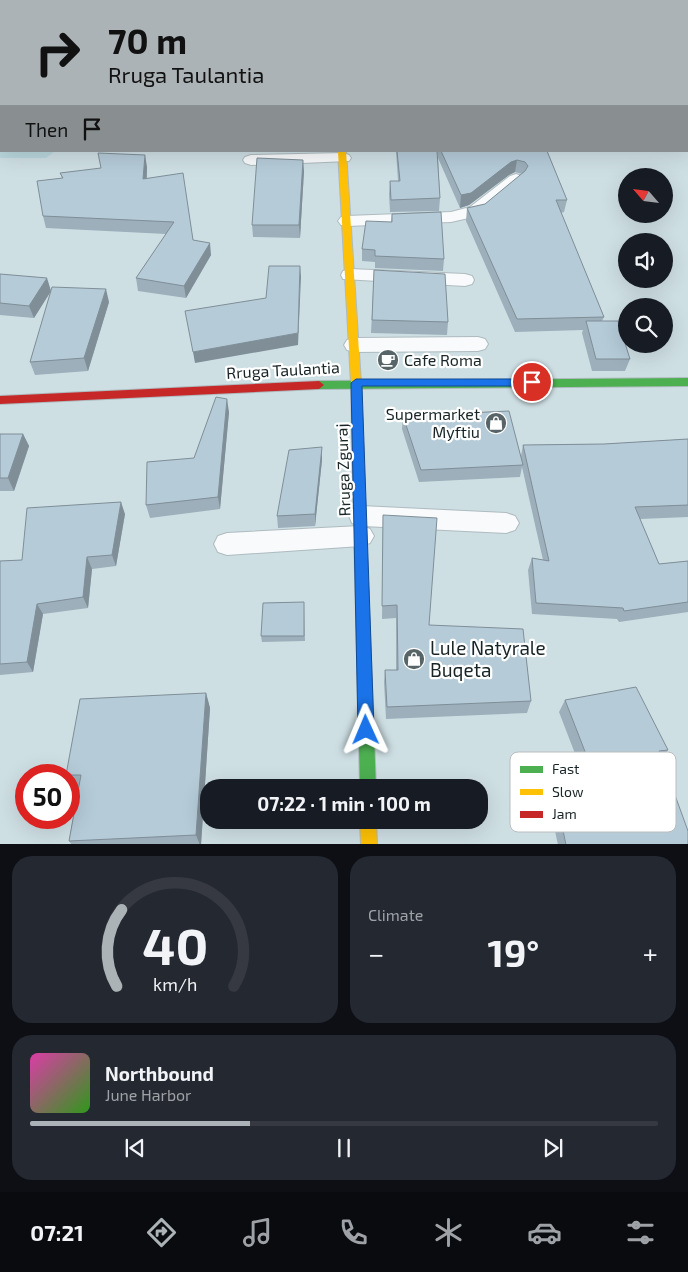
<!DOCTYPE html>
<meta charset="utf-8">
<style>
body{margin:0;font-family:"Exo 2",sans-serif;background:#242831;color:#f1f3f6;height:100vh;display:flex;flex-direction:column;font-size:19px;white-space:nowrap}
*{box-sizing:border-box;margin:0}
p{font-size:16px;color:#9ea1a6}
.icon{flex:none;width:28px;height:28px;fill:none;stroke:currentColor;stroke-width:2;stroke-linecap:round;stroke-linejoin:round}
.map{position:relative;height:844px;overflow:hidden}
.sheet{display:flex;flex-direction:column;gap:12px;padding:12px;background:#0d0f14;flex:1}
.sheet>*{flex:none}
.guide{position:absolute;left:0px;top:0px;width:689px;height:152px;box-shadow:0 5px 20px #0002;background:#acb3b6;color:#111;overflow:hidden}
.needle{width:32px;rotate:298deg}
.buttons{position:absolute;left:618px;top:168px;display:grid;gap:10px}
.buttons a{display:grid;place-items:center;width:55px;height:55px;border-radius:50%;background:#171b24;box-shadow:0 5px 20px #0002;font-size:25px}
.speed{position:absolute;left:15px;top:764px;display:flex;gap:10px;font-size:25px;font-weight:700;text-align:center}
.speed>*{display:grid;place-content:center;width:65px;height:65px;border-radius:50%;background:#171b24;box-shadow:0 5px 20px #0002;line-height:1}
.speed .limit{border:8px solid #d22;background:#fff;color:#111}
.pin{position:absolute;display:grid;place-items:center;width:42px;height:42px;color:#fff;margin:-21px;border:2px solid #fff;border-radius:50%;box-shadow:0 1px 5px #0007}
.me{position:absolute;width:55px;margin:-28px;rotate:359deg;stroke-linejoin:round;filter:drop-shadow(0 0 4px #0008)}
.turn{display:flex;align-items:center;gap:18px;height:105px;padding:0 25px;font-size:22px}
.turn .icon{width:65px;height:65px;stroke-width:2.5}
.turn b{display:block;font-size:35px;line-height:42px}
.then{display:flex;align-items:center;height:48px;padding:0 25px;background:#0003;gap:10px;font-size:19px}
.big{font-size:38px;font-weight:700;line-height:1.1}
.sheet .tile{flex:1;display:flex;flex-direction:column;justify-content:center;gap:8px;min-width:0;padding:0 18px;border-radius:20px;background:#242831}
.sheet .dial{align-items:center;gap:0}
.dial svg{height:130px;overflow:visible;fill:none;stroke:#363941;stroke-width:7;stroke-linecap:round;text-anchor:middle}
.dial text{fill:#f1f3f6;stroke:none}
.song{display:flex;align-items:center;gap:15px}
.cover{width:60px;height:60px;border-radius:8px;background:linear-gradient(135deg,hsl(320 70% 55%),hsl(110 70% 35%))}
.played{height:5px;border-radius:2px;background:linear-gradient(90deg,#acb3b6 35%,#363941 35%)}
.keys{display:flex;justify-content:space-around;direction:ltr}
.heat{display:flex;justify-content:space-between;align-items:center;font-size:28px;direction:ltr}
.sheet .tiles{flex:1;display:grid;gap:12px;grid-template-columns:1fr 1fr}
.tile:last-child{grid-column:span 2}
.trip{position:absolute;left:200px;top:779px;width:288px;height:50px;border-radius:20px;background:#171b24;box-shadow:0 5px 20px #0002;font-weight:700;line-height:50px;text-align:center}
.tabs{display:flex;height:80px;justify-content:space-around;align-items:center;background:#090b0e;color:#9ea1a6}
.tabs .icon{width:35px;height:35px}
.tabs .active{color:#acb3b6}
.tabs b{font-size:22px;color:#f1f3f6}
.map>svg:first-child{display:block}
.built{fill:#b9d7dd}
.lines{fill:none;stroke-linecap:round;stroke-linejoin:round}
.lane-casing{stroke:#aebbbf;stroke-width:2}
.fast-casing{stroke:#aebbbf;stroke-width:2}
.slow-casing{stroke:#aebbbf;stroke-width:2}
.jam-casing{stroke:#aebbbf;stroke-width:2}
.lane{fill:#f8fafb;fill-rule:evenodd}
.fast{fill:#4caf50;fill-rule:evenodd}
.slow{fill:#ffc107;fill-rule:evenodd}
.jam{fill:#c62828;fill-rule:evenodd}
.wall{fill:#9cafba}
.shaded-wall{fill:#7f8e97}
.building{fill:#b5cbd8;stroke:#7f8e97}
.route{fill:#1a73e8;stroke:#114b97}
.labels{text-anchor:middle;stroke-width:4.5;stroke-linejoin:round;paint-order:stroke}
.poi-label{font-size:16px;fill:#182426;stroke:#fff;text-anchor:start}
.street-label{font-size:16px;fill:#182426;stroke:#fff}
.near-poi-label{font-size:19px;fill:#182426;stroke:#fff;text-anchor:start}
.key{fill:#fff;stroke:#babdbe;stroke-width:1}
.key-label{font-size:14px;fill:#182426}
</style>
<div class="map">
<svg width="688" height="845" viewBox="0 0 688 845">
<rect width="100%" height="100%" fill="#cedfe4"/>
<!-- built -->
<polygon class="built" points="1,51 1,151 55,151 46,158 0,158"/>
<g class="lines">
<!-- lane casing -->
<g class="lane-casing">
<g id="lane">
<polygon points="343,153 349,155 351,158 349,161 251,165 245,163 243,160 245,157 251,155"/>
<polygon points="516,174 522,176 524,179 522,182 482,215 451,222 347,226 341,225 338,221 341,217 347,216 451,212 470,207 510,176"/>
<polygon points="350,269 465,274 472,276 474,280 472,284 465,286 343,279 341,275 343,271"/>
<polygon points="478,337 485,339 488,344 485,349 478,351 354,352 347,350 344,345 347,340 354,338"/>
<polygon points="361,506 506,513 515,516 519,523 515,530 506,533 363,526 370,529 374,536 370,543 361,546 227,555 218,552 214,544 218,536 227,533 360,526 352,523 349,516 352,509"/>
</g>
</g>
<!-- fast casing -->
<g class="fast-casing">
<g id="fast">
<polygon points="688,378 688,386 319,389 314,385 319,381"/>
<polygon points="360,525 364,526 366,530 376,788 360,788 354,530 356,526"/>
</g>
</g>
<!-- slow casing -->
<g class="slow-casing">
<g id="slow">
<polygon points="338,151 346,151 361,383 366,530 364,534 360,535 356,534 354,530 351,383"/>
<polygon points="360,820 376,820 377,845 361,845"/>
</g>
</g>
<!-- jam casing -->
<g class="jam-casing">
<polygon id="jam" points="319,381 324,385 319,389 0,404 0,396"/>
</g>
<!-- lane -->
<use href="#lane" class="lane"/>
<!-- fast -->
<use href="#fast" class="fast"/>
<!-- slow -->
<use href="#slow" class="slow"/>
<!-- jam -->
<use href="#jam" class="jam"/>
</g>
<!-- wall -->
<g class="wall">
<polygon points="0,0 688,0 688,77 688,1 1,1 1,48 0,48"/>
<polygon points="396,151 547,151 567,200 564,212 561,213 604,317 602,321 630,359 625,371 592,371 582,333 583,330 515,332 466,221 467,208 485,204 522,174 515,172 509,175 469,205 460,208 438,158 440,198 439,211 390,212 389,194 390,181 398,181"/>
<polygon points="147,167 147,179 193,240 211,255 186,298 138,291 136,278 166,234 46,228 43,216 62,178 60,173"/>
<polygon points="304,171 300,238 253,237 252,225"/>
<polygon points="392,214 444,259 443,271 375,268 375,262 362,261 362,249 391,222"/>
<polygon points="374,270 448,322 447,335 371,333"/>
<polygon points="0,274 51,291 109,302 88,371 35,375 30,362 51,291 34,318 0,315"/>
<polygon points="229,412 220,509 150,518 146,505 194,458"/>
<polygon points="403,416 521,456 523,445 604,444 688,439 688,517 640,519 659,564 688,561 688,612 619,622 617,619 532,614 528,570 532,558 543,560 522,467 520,477 419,482 402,429"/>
<polygon points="0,434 23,434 29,446 14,491 0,491"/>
<polygon points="322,460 315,526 278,528 277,516"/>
<polygon points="125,514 116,566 92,569 88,608 43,614 33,672 0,675 0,561 22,560"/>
<polygon points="383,515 429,625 531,701 527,713 386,719 384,682 385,670 396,670 396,618 382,619"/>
<polygon points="304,602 305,641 262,642 261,636"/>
<polygon points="206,693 210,708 201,845 72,845 69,841 78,788 74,788 69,780 69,775"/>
<polygon points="565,700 668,750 662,758 688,845 558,845 552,817 558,806 594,803 559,712"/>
</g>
<!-- shaded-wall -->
<g class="shaded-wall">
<polygon points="145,155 147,167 146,191 143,179"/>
<polygon points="303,160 304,171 300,238 299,225"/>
<polygon points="517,160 515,172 509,175 469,205 460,208 461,195 511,162"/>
<polygon points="210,243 211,255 186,298 184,286"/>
<polygon points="300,266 301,277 298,345 195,363 193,352 298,333"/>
<polygon points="47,278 51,291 34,318 29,306"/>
<polygon points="106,289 109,302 88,371 84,358"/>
<polygon points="227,399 229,412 220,509 218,497"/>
<polygon points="23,434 29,446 14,491 8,478"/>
<polygon points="322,447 322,460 315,526 315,514"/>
<polygon points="121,502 125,514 116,566 112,555"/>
<polygon points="87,557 92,569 88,608 83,597"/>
<polygon points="37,604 43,614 33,672 27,662"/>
<polygon points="206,693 210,708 201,845 200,845 196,835"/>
</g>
<!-- building -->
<g class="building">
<polygon points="0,0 688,0 688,66 688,1 1,1 1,37 0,37"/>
<polygon points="397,151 437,151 440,198 391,200 390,181 400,181"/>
<polygon points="441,151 547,151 567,200 556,200 604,317 517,319 467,208 485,204 525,171 528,166 525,162 517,160 511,162 471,193 461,195"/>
<polygon points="98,153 145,155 143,179 183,173 193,240 210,243 184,286 136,278 174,222 43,216 37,181 63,178 60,173 101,168"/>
<polygon points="257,158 303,160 299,225 252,225"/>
<polygon points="441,212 444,259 375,256 375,250 362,249 366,221 392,222 392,214"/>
<polygon points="269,266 300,266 298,333 193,352 185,311 266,298"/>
<polygon points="374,270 445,274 448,322 372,320"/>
<polygon points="0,274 47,278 29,306 0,303"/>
<polygon points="52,287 106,289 84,358 30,362"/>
<polygon points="586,321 618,321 630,359 596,359"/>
<polygon points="216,397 227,399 218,497 146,505 147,462 194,458"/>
<polygon points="509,411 523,465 421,470 403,416"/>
<polygon points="0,434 23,434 8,478 0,478"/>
<polygon points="688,439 688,505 635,507 659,564 688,561 688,602 624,611 623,608 536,603 532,558 549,561 523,445 604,444"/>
<polygon points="322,447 315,514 277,516 289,450"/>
<polygon points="121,502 112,555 87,557 83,597 37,604 27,662 0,664 0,561 22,560 27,508"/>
<polygon points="383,515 437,518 429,625 523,629 531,701 387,707 385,670 398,670 397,605 382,606"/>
<polygon points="304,602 304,636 261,636 263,603"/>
<polygon points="636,687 668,750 659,751 688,831 688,845 566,845 558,806 605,803 565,700"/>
<polygon points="206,693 196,835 69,841 81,775 66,775 80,699"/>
</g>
<!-- route -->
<polygon class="route" points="356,379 532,379 537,382 532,386 362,386 374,730 371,735 366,737 361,735 358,730 351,383"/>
<!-- icons -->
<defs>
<g id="cafe-disc" transform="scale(1.125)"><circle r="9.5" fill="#586568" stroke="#fff"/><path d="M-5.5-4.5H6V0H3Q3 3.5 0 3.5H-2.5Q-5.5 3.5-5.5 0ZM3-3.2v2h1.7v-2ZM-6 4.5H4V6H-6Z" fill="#fff"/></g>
<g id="shop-disc" transform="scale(1.125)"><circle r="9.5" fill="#586568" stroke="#fff"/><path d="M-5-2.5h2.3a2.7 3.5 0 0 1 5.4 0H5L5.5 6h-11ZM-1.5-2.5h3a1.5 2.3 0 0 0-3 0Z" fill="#fff"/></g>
</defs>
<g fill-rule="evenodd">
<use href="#cafe-disc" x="388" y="360"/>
<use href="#shop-disc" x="496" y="423"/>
<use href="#shop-disc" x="414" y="659"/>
</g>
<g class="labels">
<!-- poi labels -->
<g class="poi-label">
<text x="404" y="366">Cafe Roma</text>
<text x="480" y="420" text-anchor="end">Supermarket<tspan x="480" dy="18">Myftiu</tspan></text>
</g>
<!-- street labels -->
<g class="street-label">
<text transform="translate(283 370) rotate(-3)" y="6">Rruga Taulantia</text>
<text transform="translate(343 470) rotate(-92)" y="6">Rruga Zguraj</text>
</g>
<!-- near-poi labels -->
<g class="near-poi-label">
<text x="430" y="655">Lule Natyrale<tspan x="430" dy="22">Buqeta</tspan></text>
</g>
</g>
<!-- legend -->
<rect x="510" y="752" width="166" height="80" rx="8" class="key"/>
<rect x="520" y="766" width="23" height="7" fill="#4caf50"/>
<rect x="520" y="789" width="23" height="6" fill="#ffc107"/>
<rect x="520" y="811" width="23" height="7" fill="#c62828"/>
<g class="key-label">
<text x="552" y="774">Fast</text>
<text x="552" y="797">Slow</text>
<text x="552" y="819">Jam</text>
</g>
</svg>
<div class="buttons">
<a><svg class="needle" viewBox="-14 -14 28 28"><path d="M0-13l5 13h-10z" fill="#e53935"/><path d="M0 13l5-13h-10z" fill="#9ea1a6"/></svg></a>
<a><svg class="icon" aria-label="sound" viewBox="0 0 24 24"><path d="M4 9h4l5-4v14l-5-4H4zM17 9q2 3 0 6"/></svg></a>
<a><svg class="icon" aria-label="search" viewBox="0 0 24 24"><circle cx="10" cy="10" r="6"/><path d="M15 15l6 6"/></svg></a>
</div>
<div class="speed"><div class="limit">50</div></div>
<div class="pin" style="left:532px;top:382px;background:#d93025"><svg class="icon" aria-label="arrive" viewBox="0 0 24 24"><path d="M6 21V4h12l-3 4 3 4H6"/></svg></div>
<svg class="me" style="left:366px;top:730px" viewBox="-20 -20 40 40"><path d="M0-17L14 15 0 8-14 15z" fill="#1a73e8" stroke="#fff" stroke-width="4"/></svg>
<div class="trip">07:22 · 1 min · 100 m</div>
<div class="guide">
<div class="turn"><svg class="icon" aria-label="right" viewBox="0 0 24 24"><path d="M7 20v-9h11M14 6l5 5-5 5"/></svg><div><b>70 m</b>Rruga Taulantia</div></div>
<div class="then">Then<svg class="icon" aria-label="arrive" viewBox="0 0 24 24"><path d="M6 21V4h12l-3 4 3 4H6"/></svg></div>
</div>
</div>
<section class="sheet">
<div class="tiles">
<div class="tile dial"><svg viewBox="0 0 100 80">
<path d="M14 69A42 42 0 1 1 86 69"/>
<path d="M14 69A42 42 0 0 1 17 22" stroke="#acb3b6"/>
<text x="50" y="56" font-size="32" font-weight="700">40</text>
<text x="50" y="72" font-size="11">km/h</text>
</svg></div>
<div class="tile"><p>Climate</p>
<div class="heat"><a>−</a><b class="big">19°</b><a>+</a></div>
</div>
<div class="tile">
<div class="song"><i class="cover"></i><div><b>Northbound</b><p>June Harbor</p></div></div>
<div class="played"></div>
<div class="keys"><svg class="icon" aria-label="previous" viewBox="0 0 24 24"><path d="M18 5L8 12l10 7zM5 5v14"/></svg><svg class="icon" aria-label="pause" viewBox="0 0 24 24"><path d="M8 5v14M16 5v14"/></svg><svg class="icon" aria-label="next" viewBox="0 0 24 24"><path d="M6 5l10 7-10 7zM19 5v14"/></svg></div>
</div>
</div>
</section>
<nav class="tabs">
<b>07:21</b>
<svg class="icon active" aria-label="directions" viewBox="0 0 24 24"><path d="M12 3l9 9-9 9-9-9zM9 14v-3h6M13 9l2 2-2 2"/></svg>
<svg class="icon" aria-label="music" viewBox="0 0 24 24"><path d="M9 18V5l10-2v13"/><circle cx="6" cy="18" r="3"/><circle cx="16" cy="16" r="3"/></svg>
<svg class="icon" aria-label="phone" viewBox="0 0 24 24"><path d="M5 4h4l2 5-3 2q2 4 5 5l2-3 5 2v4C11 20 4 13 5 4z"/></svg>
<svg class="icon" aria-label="climate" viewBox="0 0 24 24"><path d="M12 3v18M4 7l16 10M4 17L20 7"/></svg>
<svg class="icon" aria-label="car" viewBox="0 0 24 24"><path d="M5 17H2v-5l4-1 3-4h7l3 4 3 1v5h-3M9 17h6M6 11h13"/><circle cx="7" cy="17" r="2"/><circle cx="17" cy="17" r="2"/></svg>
<svg class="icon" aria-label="filters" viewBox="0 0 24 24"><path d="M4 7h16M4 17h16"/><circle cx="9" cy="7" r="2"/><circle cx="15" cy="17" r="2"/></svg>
</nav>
